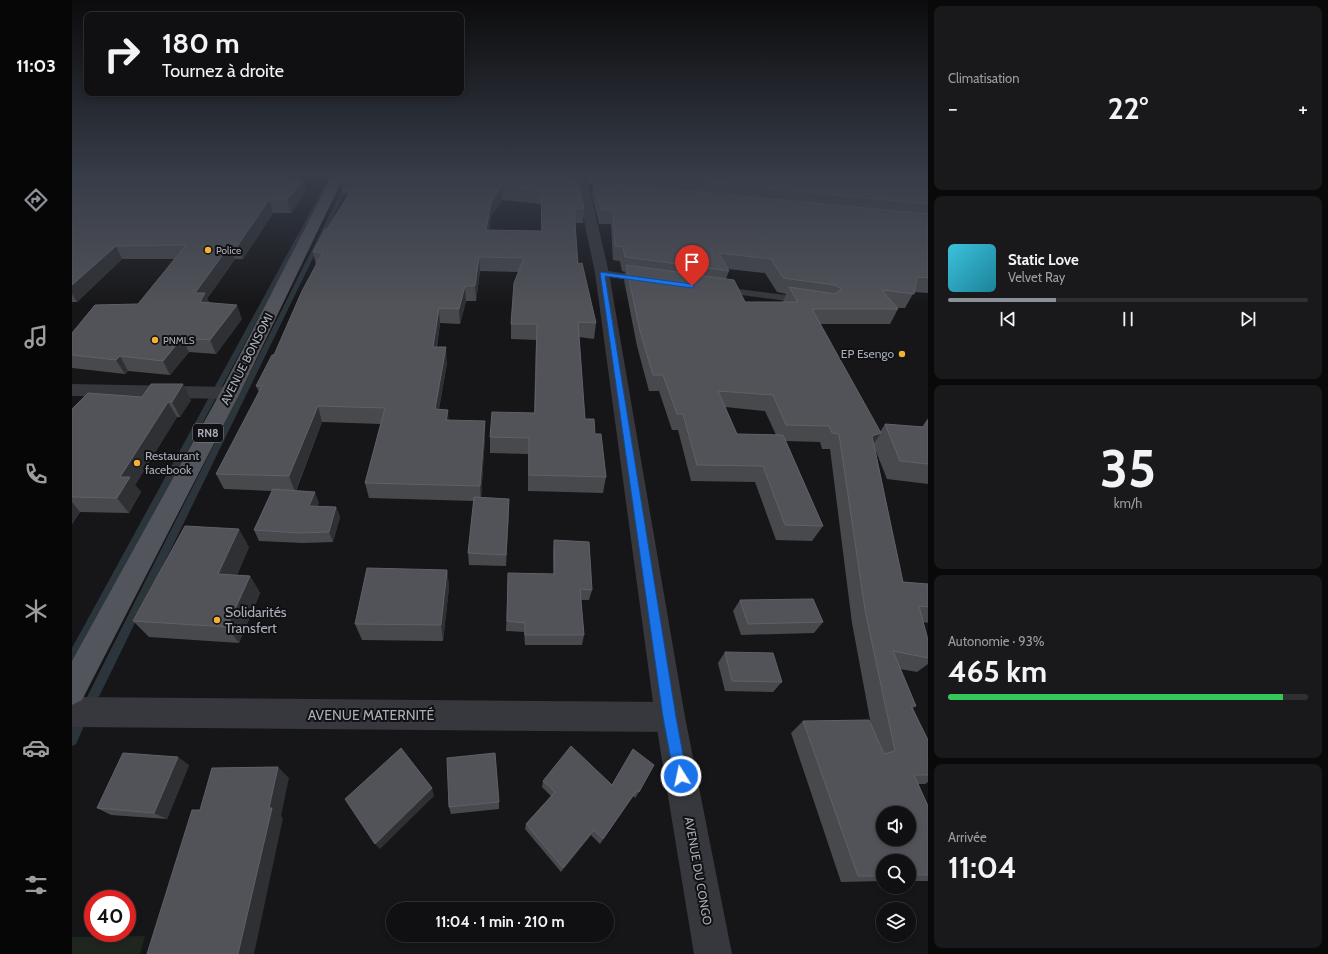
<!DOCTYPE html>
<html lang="fr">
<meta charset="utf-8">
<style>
body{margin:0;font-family:Cabin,sans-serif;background:#19191b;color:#f1f3f6;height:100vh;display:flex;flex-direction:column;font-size:15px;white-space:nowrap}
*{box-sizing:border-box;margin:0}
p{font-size:13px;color:#9c9d9f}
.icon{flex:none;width:22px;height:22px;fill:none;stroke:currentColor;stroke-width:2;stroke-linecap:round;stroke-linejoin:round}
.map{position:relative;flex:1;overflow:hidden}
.side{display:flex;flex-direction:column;gap:6px;padding:6px;background:#09090a;width:400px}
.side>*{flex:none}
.top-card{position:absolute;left:12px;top:12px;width:380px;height:84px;border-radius:8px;box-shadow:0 2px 6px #0003,0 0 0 1px #303032;background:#101012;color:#f1f3f6;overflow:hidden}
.tools{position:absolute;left:804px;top:806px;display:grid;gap:8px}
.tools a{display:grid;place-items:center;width:40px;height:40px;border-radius:50%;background:#101012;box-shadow:0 2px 6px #0003,0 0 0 1px #303032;font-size:20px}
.speed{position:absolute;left:12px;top:890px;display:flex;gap:8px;font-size:20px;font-weight:700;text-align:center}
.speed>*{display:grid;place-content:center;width:52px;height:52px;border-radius:50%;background:#101012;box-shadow:0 2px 6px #0003,0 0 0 1px #303032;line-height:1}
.speed .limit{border:6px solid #d22;background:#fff;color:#111}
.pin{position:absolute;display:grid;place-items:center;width:34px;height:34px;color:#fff;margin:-41px -17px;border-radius:50% 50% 50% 0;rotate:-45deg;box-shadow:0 0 4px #0007}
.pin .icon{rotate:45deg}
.me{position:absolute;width:44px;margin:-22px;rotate:350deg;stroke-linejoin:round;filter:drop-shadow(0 0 3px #0008)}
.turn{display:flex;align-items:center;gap:14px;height:84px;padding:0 12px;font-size:18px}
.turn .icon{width:52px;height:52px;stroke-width:2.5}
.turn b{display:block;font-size:28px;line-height:34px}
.big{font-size:30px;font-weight:700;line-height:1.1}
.side .widget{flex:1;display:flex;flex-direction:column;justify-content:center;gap:6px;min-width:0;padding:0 14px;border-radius:8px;background:#19191b}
.side .dial{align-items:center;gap:0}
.dial b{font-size:52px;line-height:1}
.song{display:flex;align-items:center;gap:12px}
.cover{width:48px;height:48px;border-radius:6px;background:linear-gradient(135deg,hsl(190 70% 55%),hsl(190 70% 35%))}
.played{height:4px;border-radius:2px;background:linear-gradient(90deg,#8c9099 30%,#303032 30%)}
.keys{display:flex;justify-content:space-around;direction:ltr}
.heat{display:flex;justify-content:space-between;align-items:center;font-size:22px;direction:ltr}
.charge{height:6px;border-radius:3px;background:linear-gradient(90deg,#34c759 93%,#303032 0)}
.trip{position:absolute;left:314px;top:902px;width:228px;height:40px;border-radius:20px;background:#101012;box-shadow:0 2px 6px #0003,0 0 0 1px #303032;font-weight:700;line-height:40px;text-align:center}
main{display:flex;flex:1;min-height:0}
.tab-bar{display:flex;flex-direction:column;width:72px;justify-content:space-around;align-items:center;background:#060607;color:#9c9d9f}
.tab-bar .icon{width:28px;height:28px}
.tab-bar .active{color:#8c9099}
.tab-bar b{font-size:18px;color:#f1f3f6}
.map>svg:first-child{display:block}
.green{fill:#1e261f}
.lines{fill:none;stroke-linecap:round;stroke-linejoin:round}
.stream{fill:#2c353c;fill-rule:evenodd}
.service{fill:#37383d;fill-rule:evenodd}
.minor{fill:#37383d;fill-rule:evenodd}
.tertiary{fill:#37383d;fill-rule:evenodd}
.primary{fill:#53555c;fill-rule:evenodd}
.wall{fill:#47494d;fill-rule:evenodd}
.shaded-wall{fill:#2f3033}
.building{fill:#525359;stroke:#5f6168;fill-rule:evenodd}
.route{fill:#1a73e8;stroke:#114b97}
.poi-dot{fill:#f2b134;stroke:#111113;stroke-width:1.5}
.labels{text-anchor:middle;stroke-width:4;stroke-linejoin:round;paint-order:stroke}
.far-poi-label{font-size:10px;fill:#a8adb8;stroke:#111113;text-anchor:start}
.shield{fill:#111113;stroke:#7b7e86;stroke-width:1}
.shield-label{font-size:11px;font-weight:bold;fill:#a8adb8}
.poi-label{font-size:12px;fill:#a8adb8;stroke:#111113;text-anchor:end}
.street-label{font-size:12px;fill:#a8adb8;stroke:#111113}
.near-poi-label{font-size:14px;fill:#a8adb8;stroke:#111113;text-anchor:start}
.near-street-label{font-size:14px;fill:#a8adb8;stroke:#111113}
</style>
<main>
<nav class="tab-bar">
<b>11:03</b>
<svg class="icon active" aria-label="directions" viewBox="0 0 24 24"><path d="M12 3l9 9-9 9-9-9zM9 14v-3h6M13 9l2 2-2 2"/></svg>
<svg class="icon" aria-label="music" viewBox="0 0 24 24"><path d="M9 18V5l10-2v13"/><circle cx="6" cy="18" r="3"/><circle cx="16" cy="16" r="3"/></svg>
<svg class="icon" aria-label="phone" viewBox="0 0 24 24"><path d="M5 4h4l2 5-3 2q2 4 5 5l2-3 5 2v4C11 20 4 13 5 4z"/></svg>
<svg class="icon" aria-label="climate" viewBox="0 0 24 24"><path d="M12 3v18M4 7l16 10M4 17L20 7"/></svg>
<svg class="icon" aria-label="car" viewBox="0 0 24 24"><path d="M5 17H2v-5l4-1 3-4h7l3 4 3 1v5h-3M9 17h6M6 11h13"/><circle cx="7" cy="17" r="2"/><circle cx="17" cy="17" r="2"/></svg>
<svg class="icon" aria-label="filters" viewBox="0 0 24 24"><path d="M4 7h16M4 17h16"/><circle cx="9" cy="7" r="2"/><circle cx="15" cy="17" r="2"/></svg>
</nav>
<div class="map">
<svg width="856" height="954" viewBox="0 0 856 954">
<rect width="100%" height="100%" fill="#161618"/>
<!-- green -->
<polygon class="green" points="73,936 68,954 0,954 0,937"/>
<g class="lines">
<!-- stream -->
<g class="stream">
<polygon points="259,174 263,174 4,661 0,663 0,648"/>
<polygon points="278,174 282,174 20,711 16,712 12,711 11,707 12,703"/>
<polygon points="11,712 15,713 16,717 4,744 0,746 0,728 7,713"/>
</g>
<!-- service -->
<g class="service">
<polygon points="530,270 570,276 574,279 570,282 527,275 526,273"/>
<polygon points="650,287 730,297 735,300 730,303 647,292 645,290"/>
</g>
<!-- minor -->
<g class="minor">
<polygon points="0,384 158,387 165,389 168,393 165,397 158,399 0,396"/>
<polygon points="0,697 598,702 609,706 613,717 609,728 598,732 0,727"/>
</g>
<!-- tertiary -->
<polygon class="tertiary" points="498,174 510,174 517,187 537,273 613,717 660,954 622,954 583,717 523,273 505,187"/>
<!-- primary -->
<polygon class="primary" points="261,174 273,174 168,393 10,700 0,705 0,661 148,393"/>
</g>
<!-- wall -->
<g class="wall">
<polygon points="0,174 231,180 234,192 219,213 201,213 171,259 163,259 135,299 137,302 170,319 144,354 117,352 98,375 56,371 53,374 0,368 0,333 66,304 103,259 50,259 5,302 0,302"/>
<path d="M 275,174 L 501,174 L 501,180 L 512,209 L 511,223 L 503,223 L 506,264 L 524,323 L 522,339 L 507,337 L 513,419 L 523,434 L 534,477 L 531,493 L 456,491 L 456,454 L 418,453 L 418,437 L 462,413 L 464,340 L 439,339 L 439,324 L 446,272 L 408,271 L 404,301 L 394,301 L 388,324 L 368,323 L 365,347 L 375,363 L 367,409 L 376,421 L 413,421 L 413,437 L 409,497 L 437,511 L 434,566 L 397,565 L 396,553 L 402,501 L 297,498 L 293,483 L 309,424 L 250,422 L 224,491 L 247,503 L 245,506 L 264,507 L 268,517 L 261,542 L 231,543 L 187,541 L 182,530 L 200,491 L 152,489 L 144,474 L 187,392 L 184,386 L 202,355 L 244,265 L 241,252 L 277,194 L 271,194 L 269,181 ZM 430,200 L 469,204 L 469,231 L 417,230 L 419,216 Z"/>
<path d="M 511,174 L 856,174 L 856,293 L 842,292 L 833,308 L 825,308 L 826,309 L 818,324 L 748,324 L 808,432 L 813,424 L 850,427 L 856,418 L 856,484 L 815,479 L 803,449 L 831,582 L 856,584 L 856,623 L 851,622 L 856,640 L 856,664 L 845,672 L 828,669 L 844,706 L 841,708 L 856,740 L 856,782 L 853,784 L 846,784 L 856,806 L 856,881 L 837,881 L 837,861 L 811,861 L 811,881 L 769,882 L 719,733 L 731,721 L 799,725 L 780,623 L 758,449 L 750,449 L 748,442 L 714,441 L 751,526 L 740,541 L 704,540 L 683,482 L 619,481 L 606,430 L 600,430 L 587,391 L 577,391 L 565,346 L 552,280 L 553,272 L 550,271 L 548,261 L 541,260 L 539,224 L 527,224 L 520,195 L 521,184 L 517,184 ZM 656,269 L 693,273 L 705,292 L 714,294 L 711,302 L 673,302 L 654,279 L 657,271 ZM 653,407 L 693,411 L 704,435 L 665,434 Z"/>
<polygon points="70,397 119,400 108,417 105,417 63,485 69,492 57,513 8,512 0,524 0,409"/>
<polygon points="482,540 520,590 517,600 509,600 512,635 510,645 453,645 452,632 434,631 436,573 481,574 481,551"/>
<polygon points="177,547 165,575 178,576 188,593 167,643 77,637 61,621"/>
<polygon points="375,570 377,587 371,641 290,640 283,624"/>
<polygon points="668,600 751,622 742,633 669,635 661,611"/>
<polygon points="653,652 710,682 701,692 653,691 646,663"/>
<polygon points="561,749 567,792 563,798 561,796 528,844 519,835 489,872 453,829 454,824 479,796 470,787 471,781 540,785"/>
<polygon points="117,765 95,819 39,815 25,808"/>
<polygon points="427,802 427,809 379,814 377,807"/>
</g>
<!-- shaded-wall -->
<g class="shaded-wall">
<polygon points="216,174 228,174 215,193 212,180"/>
<polygon points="231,180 234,192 219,213 215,200"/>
<polygon points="430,186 430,200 419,216 415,244 414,230 419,202"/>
<polygon points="197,200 201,213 171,259 166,245"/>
<polygon points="158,245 163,259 135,299 139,307 134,316 123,293"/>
<polygon points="44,246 50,259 5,302 0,294 0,285"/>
<polygon points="407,257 408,271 404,301 403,286"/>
<polygon points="393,286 394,301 388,324 387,309"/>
<polygon points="165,305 170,319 144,354 138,340"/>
<polygon points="367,308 368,323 362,362 361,347"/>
<polygon points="110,338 117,352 98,375 91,361"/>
<polygon points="374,347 375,363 364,425 363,409"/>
<polygon points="48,356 56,371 53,374 44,360"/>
<polygon points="111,384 119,400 108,417 100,402"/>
<polygon points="96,402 105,417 63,485 69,492 57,513 45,498 48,477"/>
<polygon points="246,406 250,422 223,492 217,476"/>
<polygon points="376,410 377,425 374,420"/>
<polygon points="413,421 413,437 409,501 408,486"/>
<polygon points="809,433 798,449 800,436"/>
<polygon points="243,492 247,503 241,517 237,506"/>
<polygon points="437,499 437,511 434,566 434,555"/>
<polygon points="0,502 8,512 0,524"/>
<polygon points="264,507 268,517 261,542 257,532"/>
<polygon points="167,529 177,547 158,591 146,574"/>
<polygon points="375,570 377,587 371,641 369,625"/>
<polygon points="178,576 188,593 167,643 155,627"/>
<polygon points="106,757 117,765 95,819 82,813"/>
<polygon points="206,767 217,778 209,816 211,818 182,954 166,954 197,808"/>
<polygon points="360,788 362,796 308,849 303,844"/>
<polygon points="522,830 519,835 489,872 491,868"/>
</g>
<!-- building -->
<g class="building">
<polygon points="3,174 216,174 212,180 231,180 215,200 197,200 166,245 158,245 123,293 133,293 128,302 165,305 138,340 110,338 91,361 48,356 44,360 0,355 0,333 23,305 66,304 114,245 44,246 0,285 0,176"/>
<path d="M 275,174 L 442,174 L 506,180 L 512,209 L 502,209 L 506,264 L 510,263 L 524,323 L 506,322 L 513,419 L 522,419 L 523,434 L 529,434 L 534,477 L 457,475 L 457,438 L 418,437 L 420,412 L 463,413 L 465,324 L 439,324 L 442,283 L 452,258 L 407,257 L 403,286 L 393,286 L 387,309 L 367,308 L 361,347 L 374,347 L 363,409 L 376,410 L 374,420 L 413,421 L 408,486 L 293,483 L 313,408 L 246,406 L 217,476 L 144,474 L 190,386 L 184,386 L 200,355 L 202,355 L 230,291 L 251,252 L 241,252 L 253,229 L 255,229 L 285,181 L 269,181 ZM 430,186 L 469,191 L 470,231 L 414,230 L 419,202 Z"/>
<polygon points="549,174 856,174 856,204"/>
<path d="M 521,182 L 856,214 L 856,278 L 845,277 L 842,294 L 810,290 L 826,309 L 740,309 L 809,433 L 800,436 L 831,582 L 856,584 L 856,607 L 847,606 L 856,640 L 856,658 L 821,651 L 844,706 L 839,706 L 856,740 L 856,775 L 842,775 L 856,806 L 856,875 L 837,875 L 837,861 L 811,861 L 811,876 L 786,876 L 731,721 L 797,720 L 812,754 L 823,751 L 793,610 L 767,434 L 760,433 L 757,426 L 714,425 L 701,395 L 646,391 L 665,434 L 711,435 L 751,526 L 713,525 L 691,466 L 625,465 L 611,414 L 605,414 L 591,375 L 581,375 L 568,331 L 554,265 L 662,280 L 673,302 L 726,302 L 717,287 L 763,294 L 770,289 L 763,285 L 711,278 L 699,259 L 647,253 L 657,271 L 553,257 L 551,247 L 543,246 L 541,210 L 529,210 ZM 811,813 L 837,813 L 837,839 L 811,839 Z"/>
<polygon points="79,384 111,384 100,402 96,402 48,477 58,477 45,498 0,497 0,409 16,393 70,397"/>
<polygon points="856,420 856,464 828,461 813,424 852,427"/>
<polygon points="201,489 243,492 237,506 264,507 257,532 227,533 182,530"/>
<polygon points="402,497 437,499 434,555 396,553"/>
<polygon points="113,526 167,529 146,574 178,576 155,627 61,621"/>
<polygon points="482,540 517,542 520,590 508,589 512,635 453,635 453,623 435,621 436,573 483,574"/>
<polygon points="295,568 375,570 369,625 283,624"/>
<polygon points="741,599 751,622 676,624 668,600"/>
<polygon points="653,652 701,653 710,682 660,681"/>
<polygon points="499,746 540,785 561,749 582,765 567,792 565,790 531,839 522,830 491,868 454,824 483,792 471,781"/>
<polygon points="329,748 360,788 303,844 273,799"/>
<polygon points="51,753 106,757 82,813 25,808"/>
<polygon points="423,753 427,802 377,807 375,758"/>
<polygon points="206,767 197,808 200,808 166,954 75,954 120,810 128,810 140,768"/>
</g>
<!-- sky -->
<linearGradient id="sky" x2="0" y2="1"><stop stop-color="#0c0c0d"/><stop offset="0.57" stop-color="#363c48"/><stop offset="1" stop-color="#363c48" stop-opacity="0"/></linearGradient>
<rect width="856" height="307" fill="url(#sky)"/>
<!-- route -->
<polygon class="route" points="528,272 620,284 623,286 620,288 533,276 604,717 615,776 613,781 609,783 604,781 602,776 591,717"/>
<!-- markers -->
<g class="poi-dot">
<circle cx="136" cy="250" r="4"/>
<circle cx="83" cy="340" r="4"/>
<circle cx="830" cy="354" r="4"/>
<circle cx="65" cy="463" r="4"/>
<circle cx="145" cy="620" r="4"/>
</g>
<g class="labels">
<!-- far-poi labels -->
<g class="far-poi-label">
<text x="144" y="254">Police</text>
<text x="91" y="344">PNMLS</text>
</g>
<!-- shield labels -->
<rect class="shield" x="121" y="424" width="30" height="18" rx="3"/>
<g class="shield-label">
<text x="136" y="437">RN8</text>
</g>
<!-- poi labels -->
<g class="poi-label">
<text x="822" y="358">EP Esengo</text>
<text x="73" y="460" text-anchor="start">Restaurant<tspan x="73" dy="14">facebook</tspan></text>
</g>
<!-- street labels -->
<g class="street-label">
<text transform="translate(175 359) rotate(-63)" y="4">AVENUE BONSOMI</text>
<text transform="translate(626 871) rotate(80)" y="4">AVENUE DU CONGO</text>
</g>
<!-- near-poi labels -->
<g class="near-poi-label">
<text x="153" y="617">Solidarités<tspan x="153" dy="16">Transfert</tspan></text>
</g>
<!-- near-street labels -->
<g class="near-street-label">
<text x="299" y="720">AVENUE MATERNITÉ</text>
</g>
</g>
</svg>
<div class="tools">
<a><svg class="icon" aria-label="sound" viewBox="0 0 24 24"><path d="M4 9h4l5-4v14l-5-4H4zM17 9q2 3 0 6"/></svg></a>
<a><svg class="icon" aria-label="search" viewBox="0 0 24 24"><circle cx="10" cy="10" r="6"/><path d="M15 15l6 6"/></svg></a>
<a><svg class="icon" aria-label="layers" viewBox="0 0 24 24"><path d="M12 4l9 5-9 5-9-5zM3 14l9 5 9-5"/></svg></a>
</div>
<div class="speed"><div class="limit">40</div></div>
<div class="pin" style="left:620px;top:286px;background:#d93025"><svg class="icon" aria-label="arrive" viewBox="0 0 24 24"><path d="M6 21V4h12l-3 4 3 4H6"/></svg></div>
<svg class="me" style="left:609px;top:776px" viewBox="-20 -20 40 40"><circle r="17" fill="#1a73e8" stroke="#fff" stroke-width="3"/><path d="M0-11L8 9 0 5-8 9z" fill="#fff"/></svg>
<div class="trip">11:04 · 1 min · 210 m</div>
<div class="top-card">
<div class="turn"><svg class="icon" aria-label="right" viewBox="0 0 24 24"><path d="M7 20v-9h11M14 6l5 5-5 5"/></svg><div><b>180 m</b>Tournez à droite</div></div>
</div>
</div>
<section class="side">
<div class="widget"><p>Climatisation</p>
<div class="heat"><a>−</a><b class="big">22°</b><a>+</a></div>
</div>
<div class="widget">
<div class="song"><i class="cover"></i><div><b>Static Love</b><p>Velvet Ray</p></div></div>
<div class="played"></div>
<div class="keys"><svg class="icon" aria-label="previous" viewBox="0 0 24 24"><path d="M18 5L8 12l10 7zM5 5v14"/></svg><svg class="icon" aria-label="pause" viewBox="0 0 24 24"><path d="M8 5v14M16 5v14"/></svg><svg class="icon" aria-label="next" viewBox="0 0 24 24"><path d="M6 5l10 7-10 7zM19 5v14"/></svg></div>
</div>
<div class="widget dial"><b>35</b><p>km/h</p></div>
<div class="widget"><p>Autonomie · 93%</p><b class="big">465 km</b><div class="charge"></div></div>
<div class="widget"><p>Arrivée</p><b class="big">11:04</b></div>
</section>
</main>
